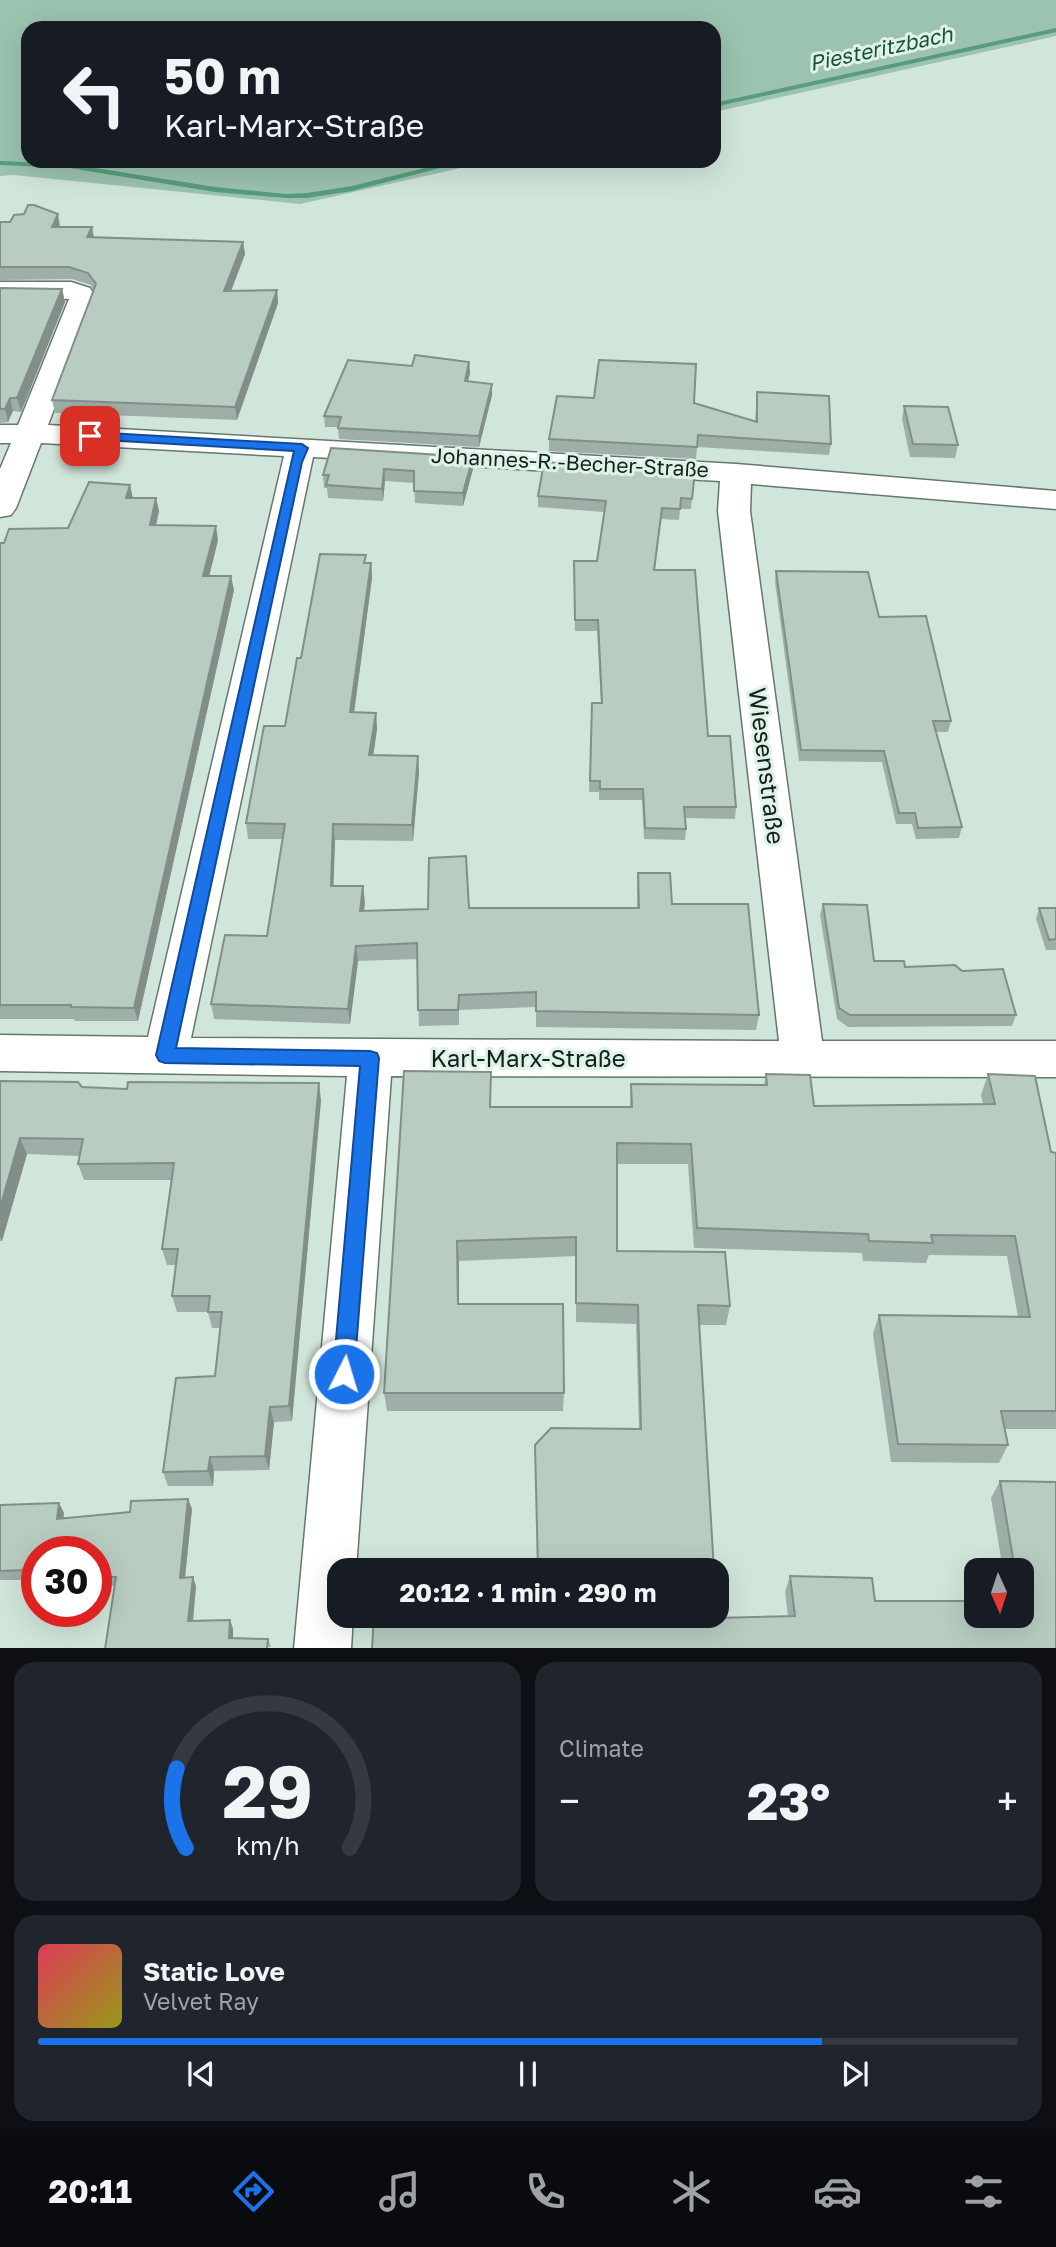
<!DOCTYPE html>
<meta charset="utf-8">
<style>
body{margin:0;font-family:"Golos Text",sans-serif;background:#20242c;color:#f1f3f6;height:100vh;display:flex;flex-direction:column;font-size:26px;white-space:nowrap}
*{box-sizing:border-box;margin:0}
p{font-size:23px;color:#9ea1a6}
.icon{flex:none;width:38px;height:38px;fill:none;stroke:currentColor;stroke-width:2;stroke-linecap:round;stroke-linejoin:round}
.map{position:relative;height:1648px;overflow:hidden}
.panel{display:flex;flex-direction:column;gap:14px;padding:14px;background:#0d0f14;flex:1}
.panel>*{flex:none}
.top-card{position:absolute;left:21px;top:21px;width:700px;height:147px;border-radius:21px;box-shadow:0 7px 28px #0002;background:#171b24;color:#f1f3f6;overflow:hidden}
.needle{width:46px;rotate:177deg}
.tools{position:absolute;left:964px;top:1558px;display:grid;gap:14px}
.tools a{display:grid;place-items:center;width:70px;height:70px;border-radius:14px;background:#171b24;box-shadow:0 7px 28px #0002;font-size:35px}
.speed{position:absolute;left:21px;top:1536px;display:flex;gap:14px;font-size:35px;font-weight:700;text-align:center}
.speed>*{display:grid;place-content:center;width:91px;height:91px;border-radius:50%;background:#171b24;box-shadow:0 7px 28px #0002;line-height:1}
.speed .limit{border:10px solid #d22;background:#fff;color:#111}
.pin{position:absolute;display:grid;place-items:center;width:60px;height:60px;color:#fff;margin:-30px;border-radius:14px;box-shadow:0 4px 10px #0006}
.me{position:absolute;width:77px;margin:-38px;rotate:5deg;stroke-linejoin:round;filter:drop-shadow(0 0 5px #0008)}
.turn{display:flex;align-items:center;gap:24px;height:147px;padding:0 28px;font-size:32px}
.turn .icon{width:91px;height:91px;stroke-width:2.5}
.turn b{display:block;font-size:49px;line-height:60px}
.big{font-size:52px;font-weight:700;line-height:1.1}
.panel .tile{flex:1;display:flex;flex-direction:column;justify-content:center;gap:10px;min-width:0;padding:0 24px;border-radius:21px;background:#20242c}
.panel .dial{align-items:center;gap:0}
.dial svg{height:182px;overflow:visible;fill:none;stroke:#363941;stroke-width:7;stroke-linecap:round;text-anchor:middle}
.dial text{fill:#f1f3f6;stroke:none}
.song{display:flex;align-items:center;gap:21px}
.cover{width:84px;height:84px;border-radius:10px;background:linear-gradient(135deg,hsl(350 70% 55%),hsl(60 70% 35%))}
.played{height:7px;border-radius:4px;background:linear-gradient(90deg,#1a73e8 80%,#363941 80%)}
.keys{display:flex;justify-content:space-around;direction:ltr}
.heat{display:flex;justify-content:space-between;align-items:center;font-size:38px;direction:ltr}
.panel .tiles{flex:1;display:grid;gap:14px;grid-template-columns:1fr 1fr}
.tile:last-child{grid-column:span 2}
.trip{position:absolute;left:327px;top:1558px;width:402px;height:70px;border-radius:21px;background:#171b24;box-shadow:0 7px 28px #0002;font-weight:700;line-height:70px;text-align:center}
.tab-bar{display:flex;height:112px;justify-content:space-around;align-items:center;background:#090b0e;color:#9ea1a6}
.tab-bar .icon{width:49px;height:49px}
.tab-bar .on{color:#1a73e8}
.tab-bar b{font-size:32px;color:#f1f3f6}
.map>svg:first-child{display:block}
.green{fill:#9bc3af}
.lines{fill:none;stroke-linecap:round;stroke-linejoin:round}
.stream{fill:#589c7d;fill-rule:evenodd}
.minor-casing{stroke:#65776e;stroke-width:3}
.minor{fill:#fff;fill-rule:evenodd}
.wall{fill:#9eafa7}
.shaded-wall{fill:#818f88}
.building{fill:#b8ccc2;stroke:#818f88;stroke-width:2}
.route{fill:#1a73e8;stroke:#114b97;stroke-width:2}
.labels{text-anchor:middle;stroke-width:6;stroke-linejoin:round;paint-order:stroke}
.far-water-label{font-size:21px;font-style:italic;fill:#1a503a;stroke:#def3e8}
.far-street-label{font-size:21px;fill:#171f1b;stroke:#def3e8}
.street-label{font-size:24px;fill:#171f1b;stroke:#def3e8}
</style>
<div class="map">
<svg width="1056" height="1649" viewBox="0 0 1056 1649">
<rect width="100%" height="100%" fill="#d1e6db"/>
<!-- green -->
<polygon class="green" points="0,0 1056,0 1056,36 714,112 714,28 28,28 28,161 492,161 300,204 14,175 0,176"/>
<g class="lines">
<!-- stream -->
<g class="stream">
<polygon points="1056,28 1056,32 714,107 714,103"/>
<polygon points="0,161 70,164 215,187 286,194 307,193 352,186 453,161 467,161 352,191 307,198 286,198 215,192 70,168 0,165"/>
</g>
<!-- minor casing -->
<g class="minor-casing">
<path id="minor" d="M 0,282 L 71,282 L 90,288 L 96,298 L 48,425 L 736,464 L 1056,491 L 1056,509 L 751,484 L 750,511 L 822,1041 L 1056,1041 L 1056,1077 L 391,1076 L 356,1570 L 340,1570 L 340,1615 L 353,1615 L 351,1649 L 294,1649 L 347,1076 L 0,1071 L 0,1035 L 148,1037 L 284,456 L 41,443 L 16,508 L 11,515 L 0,517 L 0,469 L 11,443 L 0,443 L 0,425 L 18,425 L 69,299 L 0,298 ZM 313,457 L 720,481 L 718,511 L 779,1041 L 191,1038 Z"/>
</g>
<!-- minor -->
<use href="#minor" class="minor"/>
</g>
<!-- wall -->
<g class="wall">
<polygon points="0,222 60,227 92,227 94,237 243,242 245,254 231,291 277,290 278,303 237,420 55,413 52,400 93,290 91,285 72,279 0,280"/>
<polygon points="0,288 62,289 65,302 21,412 13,411 8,422 0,423"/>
<polygon points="469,362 470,373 468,382 492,395 479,447 339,439 338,427 325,427 324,416 412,366"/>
<polygon points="757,392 831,444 829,455 697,447 696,459 549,451 549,439 594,398 694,403 755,421"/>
<polygon points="904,406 958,445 955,458 910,457 902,419"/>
<polygon points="473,457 473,469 463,506 415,503 414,483 385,481 383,501 328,498 327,488 324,488 323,475"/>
<polygon points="695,471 691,509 680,509 679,520 661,519 655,570 708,736 736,807 735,819 685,818 686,829 685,840 644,839 642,800 599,800 599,792 589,792 592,703 601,703 597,631 575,631 574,572 597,561 604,512 538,507 538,496"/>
<polygon points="133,498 156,498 159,511 156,525 218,540 209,576 234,590 138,1021 75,1021 74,1019 0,1019 0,543 68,528"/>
<polygon points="367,563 371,563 372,578 354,712 376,713 377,729 373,756 418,756 419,772 413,841 335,840 333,886 365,902 364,911 469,908 637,908 637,888 638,873 672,904 759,1015 756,1030 536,1027 536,1007 459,1010 459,1025 419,1026 417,959 358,961 350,1024 214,1019 211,1004 267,936 283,839 248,839 246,823 285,726 301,658"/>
<polygon points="776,571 951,721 948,732 936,732 962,827 959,838 916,839 912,824 896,824 882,762 799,761 775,582"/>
<polygon points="823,904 874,961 905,967 1016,1015 1012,1026 848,1027 837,1019 820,915"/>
<polygon points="1039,908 1056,908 1056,950 1046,950 1036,919"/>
<polygon points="766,1074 814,1106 983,1104 981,1095 988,1074 1051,1152 1056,1153 1056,1429 1004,1429 1008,1445 999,1463 891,1462 873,1334 879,1315 1018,1317 1007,1256 929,1255 926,1263 863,1261 862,1253 694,1248 688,1164 617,1164 617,1251 730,1306 726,1325 699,1325 714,1570 538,1570 535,1445 639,1429 636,1324 576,1322 576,1256 459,1261 459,1304 564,1393 563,1411 387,1411 384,1393 491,1107 630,1107 631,1084 764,1085"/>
<polygon points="0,1081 82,1087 321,1100 292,1421 274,1422 269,1470 214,1471 213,1486 168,1486 163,1472 215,1376 220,1328 212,1328 208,1312 177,1312 172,1296 176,1265 167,1265 162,1249 172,1180 84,1180 78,1164 79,1156 27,1154 2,1241 0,1241"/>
<polygon points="1000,1481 1056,1649 716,1618 788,1616 785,1592 790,1576 875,1601 1022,1615 1022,1570 1003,1570 991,1498"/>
<polygon points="188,1499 192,1509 185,1577 196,1586 193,1621 230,1620 233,1629 233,1638 268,1639 271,1647 105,1649 115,1586 96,1586 96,1552 37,1552 37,1585 32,1585 29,1580 0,1580 0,1505 59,1503 64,1513 63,1519 130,1512"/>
</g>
<!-- shaded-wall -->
<g class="shaded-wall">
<polygon points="58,214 60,227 52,227"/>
<polygon points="92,227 94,239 87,237"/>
<polygon points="243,242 245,254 226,304 224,291"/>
<polygon points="62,289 65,302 21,412 17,398"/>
<polygon points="277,290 278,303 237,420 235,407"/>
<polygon points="469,362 470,373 465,392 465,381"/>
<polygon points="492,384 492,395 479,447 479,436"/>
<polygon points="10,398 13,411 8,422 5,409"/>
<polygon points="473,457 473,469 463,506 463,493"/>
<polygon points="384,469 385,481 383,501 382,489"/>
<polygon points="130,485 133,498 126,498"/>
<polygon points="156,498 159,511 153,539 150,525"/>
<polygon points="216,526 218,540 206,589 203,576"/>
<polygon points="371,563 372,578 352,728 350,712"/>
<polygon points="231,576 234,590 138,1021 134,1008"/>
<polygon points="376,713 377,729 371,771 369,755"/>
<polygon points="418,756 419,772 413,841 412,825"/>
<polygon points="333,824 335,840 333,901 331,886"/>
<polygon points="363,886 365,902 362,927 360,911"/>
<polygon points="356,946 358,961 350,1024 348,1009"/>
<polygon points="319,1083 321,1100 292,1421 289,1406"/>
<polygon points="20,1138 27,1154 2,1241 0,1236 0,1208"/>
<polygon points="457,1241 459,1261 459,1323 458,1304"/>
<polygon points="270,1407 274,1422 269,1470 265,1456"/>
<polygon points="210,1457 214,1471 213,1486 208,1471"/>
<polygon points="188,1499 192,1509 184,1587 180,1578"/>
<polygon points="59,1503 64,1513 62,1529 57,1519"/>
<polygon points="193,1577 196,1586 192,1630 188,1621"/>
<polygon points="230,1620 233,1629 233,1646 229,1638"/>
</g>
<!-- building -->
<g class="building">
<polygon points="28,205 34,205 58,214 52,227 92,227 87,237 243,242 224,291 277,290 235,407 52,400 96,284 88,273 69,267 0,267 0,222 10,222 14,215 24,214"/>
<polygon points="0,288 62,289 17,398 10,398 5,409 0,409"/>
<polygon points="415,355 469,362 465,381 492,384 479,436 338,428 341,417 324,416 348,360 412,366"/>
<polygon points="599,360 696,364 694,403 757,422 757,392 829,396 831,444 698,435 697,447 549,439 557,396 594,398"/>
<polygon points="904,406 948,407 958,445 913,444"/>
<polygon points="331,448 473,457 463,493 414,491 414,471 384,469 382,489 326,485 329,475 323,475"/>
<polygon points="544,462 695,471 692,499 681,498 680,509 662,508 654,570 695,570 708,736 730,736 736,807 684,807 686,829 645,828 643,789 600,789 600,781 590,781 592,703 602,703 598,620 575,620 574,561 597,561 606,501 538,496"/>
<polygon points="89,482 130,485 126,498 156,498 150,525 216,526 203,576 231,576 134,1008 71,1007 71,1005 0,1005 0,543 4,543 9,529 68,528"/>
<polygon points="320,554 366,555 364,563 371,563 350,712 376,713 369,755 418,756 412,825 333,824 331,886 363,886 360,911 428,909 429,858 466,856 469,908 639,908 638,873 670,873 672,904 748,904 759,1015 536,1011 536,992 459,995 458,1010 418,1010 417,943 356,946 348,1009 211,1004 225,935 267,936 285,824 246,823 264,726 285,726 297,658 301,658"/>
<polygon points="776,571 868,572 879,617 926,616 951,721 933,721 962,827 918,828 915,813 899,813 884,751 801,750"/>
<polygon points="823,904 867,905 874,961 904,961 905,967 955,965 962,971 1003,969 1016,1015 850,1015 839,1008"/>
<polygon points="1039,908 1056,908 1056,939 1049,940"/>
<polygon points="404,1071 491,1072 490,1107 632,1107 631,1084 767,1085 766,1074 810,1075 814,1106 995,1104 988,1074 1035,1076 1051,1152 1056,1153 1056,1411 1001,1411 1008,1445 898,1444 879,1315 1030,1317 1015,1236 931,1235 933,1243 869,1241 868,1234 697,1228 691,1144 617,1143 617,1251 725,1252 730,1306 698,1305 714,1570 538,1570 535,1445 551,1428 641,1429 638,1305 576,1303 576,1237 457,1241 458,1304 563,1304 564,1393 384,1393"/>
<polygon points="0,1081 78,1082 82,1087 127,1089 128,1082 319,1083 289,1406 270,1407 265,1456 210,1457 208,1471 163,1472 176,1378 215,1376 222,1312 208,1312 210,1296 172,1296 178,1249 162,1249 174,1163 78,1164 83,1139 20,1138 0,1208"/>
<polygon points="1000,1481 1056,1482 1056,1649 372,1649 374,1615 716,1615 716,1618 795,1616 790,1576 872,1578 875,1601 976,1601 976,1615 1022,1615 1022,1570 1015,1570"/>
<polygon points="188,1499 180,1578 193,1577 188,1621 230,1620 229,1638 268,1639 267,1649 105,1649 116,1577 96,1577 96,1552 37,1552 37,1576 27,1576 27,1570 0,1571 0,1505 59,1503 57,1519 130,1512 131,1501"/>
</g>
<!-- route -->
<polygon class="route" points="90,432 302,444 308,448 302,462 176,1048 370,1051 377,1053 379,1058 354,1374 351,1381 344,1384 336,1381 333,1374 360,1066 165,1063 159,1061 156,1055 294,451 86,439 84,436"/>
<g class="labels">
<!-- far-water labels -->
<g class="far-water-label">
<text transform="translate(881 49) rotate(-12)" y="7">Piesteritzbach</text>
</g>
<!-- far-street labels -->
<g class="far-street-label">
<text transform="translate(570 463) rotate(3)" y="7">Johannes-R.-Becher-Straße</text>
</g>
<!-- street labels -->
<g class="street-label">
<text transform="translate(766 766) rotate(83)" y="8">Wiesenstraße</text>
<text x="528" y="1067">Karl-Marx-Straße</text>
</g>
</g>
</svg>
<div class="tools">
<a><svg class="needle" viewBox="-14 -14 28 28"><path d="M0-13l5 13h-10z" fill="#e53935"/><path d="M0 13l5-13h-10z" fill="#9ea1a6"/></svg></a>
</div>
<div class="speed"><div class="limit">30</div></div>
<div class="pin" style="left:90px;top:436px;background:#d93025"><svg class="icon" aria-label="arrive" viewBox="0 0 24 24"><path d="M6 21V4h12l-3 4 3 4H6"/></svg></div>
<svg class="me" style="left:344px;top:1374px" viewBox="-20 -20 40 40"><circle r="17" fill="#1a73e8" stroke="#fff" stroke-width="3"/><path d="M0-11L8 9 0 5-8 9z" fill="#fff"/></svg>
<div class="trip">20:12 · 1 min · 290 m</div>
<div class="top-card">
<div class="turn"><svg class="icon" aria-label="left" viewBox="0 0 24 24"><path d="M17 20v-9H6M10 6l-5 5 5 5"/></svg><div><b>50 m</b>Karl-Marx-Straße</div></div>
</div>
</div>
<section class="panel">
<div class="tiles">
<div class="tile dial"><svg viewBox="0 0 100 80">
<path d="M14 69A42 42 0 1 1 86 69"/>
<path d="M14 69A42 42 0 0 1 10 34" stroke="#1a73e8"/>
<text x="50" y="56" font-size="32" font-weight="700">29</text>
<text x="50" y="72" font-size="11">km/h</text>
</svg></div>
<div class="tile"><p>Climate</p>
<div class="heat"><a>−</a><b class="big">23°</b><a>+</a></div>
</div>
<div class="tile">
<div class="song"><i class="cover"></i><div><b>Static Love</b><p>Velvet Ray</p></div></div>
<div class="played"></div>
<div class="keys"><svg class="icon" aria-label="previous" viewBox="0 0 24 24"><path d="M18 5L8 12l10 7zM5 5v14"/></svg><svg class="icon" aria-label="pause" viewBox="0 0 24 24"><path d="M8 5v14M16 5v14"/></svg><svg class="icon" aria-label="next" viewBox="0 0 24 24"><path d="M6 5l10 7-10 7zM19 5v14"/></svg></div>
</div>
</div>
</section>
<nav class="tab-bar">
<b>20:11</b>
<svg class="icon on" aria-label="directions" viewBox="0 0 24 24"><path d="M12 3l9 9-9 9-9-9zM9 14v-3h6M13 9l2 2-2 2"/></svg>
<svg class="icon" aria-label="music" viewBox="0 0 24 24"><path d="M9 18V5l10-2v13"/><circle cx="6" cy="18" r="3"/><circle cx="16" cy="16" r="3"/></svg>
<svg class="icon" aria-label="phone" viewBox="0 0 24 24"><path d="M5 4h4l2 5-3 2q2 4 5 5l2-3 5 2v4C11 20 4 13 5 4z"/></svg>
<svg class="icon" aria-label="climate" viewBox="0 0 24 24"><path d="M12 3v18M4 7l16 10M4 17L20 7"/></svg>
<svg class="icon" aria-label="car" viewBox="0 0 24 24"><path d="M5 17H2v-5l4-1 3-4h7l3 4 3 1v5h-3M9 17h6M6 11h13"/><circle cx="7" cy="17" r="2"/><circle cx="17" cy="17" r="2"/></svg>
<svg class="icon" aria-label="filters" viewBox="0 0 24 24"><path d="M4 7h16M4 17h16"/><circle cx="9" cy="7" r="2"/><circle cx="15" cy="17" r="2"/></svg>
</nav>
